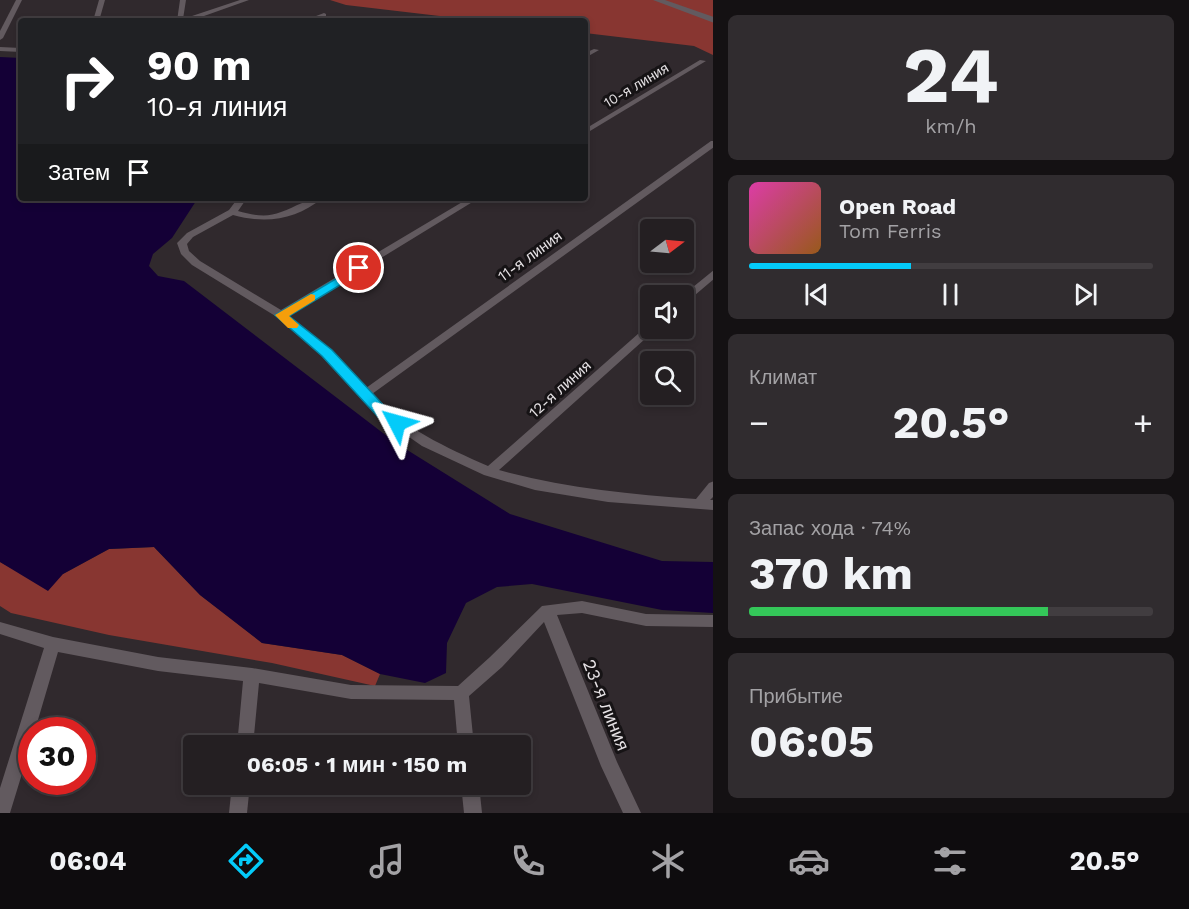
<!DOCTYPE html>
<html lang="ru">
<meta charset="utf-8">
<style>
body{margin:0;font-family:"Work Sans",sans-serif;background:#302c2f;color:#f1f3f6;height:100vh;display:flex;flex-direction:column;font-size:22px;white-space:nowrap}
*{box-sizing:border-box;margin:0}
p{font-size:20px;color:#a3a2a5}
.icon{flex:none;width:33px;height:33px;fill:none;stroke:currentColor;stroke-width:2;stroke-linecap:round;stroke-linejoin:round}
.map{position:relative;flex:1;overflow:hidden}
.drawer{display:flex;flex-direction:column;gap:15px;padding:15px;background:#141113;width:476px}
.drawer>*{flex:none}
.hud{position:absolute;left:18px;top:18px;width:570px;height:183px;border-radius:6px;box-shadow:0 3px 9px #0003,0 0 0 2px #413d40;background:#202124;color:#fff;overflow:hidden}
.needle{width:39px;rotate:74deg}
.fabs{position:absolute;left:640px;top:219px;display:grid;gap:12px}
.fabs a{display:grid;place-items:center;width:54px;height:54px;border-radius:6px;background:#241f22;box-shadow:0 3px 9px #0003,0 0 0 2px #413d40;font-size:30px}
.speed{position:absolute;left:18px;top:717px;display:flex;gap:12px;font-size:30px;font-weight:700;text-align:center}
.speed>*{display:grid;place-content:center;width:78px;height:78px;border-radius:50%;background:#241f22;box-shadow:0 3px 9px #0003,0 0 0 2px #413d40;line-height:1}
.speed .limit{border:9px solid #d22;background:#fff;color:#111}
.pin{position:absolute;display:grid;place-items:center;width:51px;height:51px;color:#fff;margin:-26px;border:3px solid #fff;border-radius:50%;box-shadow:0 2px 6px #0007}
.me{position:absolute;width:66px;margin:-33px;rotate:309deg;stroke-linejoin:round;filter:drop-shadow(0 0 4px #0008)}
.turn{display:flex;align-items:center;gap:21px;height:126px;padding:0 30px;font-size:27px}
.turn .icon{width:78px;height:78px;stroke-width:2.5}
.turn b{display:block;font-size:42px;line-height:51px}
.then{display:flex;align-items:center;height:57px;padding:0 30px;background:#0003;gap:12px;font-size:22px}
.big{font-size:45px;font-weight:700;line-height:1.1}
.drawer .widget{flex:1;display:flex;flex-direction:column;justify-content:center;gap:9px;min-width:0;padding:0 21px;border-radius:9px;background:#302c2f}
.drawer .dial{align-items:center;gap:0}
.dial b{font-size:78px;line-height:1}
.song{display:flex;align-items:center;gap:18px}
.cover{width:72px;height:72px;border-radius:9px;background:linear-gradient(135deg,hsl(320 70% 55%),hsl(30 70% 35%))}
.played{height:6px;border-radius:3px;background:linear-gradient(90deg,#04cbf9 40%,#413d40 40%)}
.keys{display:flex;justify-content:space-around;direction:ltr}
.heat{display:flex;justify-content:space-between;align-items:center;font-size:33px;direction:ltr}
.charge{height:9px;border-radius:4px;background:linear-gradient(90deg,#34c759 74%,#413d40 0)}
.trip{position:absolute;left:183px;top:735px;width:348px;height:60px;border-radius:6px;background:#241f22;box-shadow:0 3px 9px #0003,0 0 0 2px #413d40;font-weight:700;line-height:60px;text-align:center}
.tabs{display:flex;height:96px;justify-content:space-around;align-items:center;background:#0e0c0e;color:#a3a2a5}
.tabs .icon{width:42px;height:42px}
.tabs .active{color:#04cbf9}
.tabs b{font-size:27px;color:#f1f3f6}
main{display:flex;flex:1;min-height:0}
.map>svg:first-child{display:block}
.green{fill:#883631}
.water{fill:#140036}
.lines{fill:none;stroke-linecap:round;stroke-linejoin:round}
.street{fill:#625a5f;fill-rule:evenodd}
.secondary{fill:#625a5f;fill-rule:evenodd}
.route{fill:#04cbf9;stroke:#0384a2;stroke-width:1.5}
.slow{fill:#f59e0b}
.labels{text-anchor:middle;stroke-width:6;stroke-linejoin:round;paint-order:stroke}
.far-street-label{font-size:14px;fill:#e6e2e5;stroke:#161315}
.street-label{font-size:15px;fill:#e6e2e5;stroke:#161315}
.near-street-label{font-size:18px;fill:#e6e2e5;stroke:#161315}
</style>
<main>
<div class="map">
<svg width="714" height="813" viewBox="0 0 714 813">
<rect width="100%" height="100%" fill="#30292d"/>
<!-- green -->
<g class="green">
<polygon points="330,0 713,0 713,55 694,46 585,33 585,21 482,21 346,5"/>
<polygon points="154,547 200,595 262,643 342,655 380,674 375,686 272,663 109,635 11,613 0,606 0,562 19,572 63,574 109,549"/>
</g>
<!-- water -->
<polygon class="water" points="0,57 21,58 21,198 198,198 172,238 153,254 149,266 158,276 184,281 396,443 510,514 662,561 713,562 713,613 662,610 532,584 497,587 466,603 447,643 446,673 425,683 380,674 342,655 262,643 200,595 154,547 109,549 63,574 48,591 0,562"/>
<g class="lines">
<!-- street -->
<g class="street">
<polygon points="16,0 22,0 3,38 0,40 0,31"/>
<polygon points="99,0 105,0 99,21 93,21"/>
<polygon points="180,0 186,0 183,19 240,0 249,0 190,21 177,21"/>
<polygon points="324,13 326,14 326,16 312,21 303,21"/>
<polygon points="0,47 21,48 21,52 0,51"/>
<polygon points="594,49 599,50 585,58 585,53"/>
<polygon points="700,60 706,61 585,134 585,129"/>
<path d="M 711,141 L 714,141 L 714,147 L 372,394 C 405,429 445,447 488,466 L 647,326 L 651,325 L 651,328 L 656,328 L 655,330 L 499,470 C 564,488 629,494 696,499 L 709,483 L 714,481 L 714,496 L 710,500 L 714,500 L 714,510 L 608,502 L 535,490 L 484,475 L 422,446 L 379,416 L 323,355 L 277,317 L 192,265 L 181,254 L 177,243 L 187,233 L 229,210 L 238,198 L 247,198 L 238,211 C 252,215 267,218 281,212 C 296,207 307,198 322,198 C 297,220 265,224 233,215 L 193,237 L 187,244 L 189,251 L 200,261 L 281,310 L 469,198 L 479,198 L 288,315 L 331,351 L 366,388 Z"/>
<polygon points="714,270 714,279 688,301 684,302 684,296 682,296"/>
<polygon points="582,601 646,614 714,615 714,627 646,626 582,613 557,615 617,762 641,813 623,813 601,766 544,622 502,667 469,696 474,746 458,746 454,700 351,699 259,683 253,746 237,746 243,681 158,671 58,652 35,730 32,730 32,741 10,813 0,813 0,788 44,648 0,634 0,622 53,637 158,657 252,668 351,685 458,686 490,657 542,606"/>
<polygon points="232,784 250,784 247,813 229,813"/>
<polygon points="461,784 479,784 482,813 464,813"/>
</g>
<!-- secondary -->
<polygon class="secondary" points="653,0 665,0 714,17 714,23"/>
</g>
<!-- route -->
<polygon class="route" points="359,265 363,266 363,271 289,316 332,350 388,410 404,423 397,428 378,417 322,356 275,315"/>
<!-- slow -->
<polygon class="slow" points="311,294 315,295 315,300 289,316 299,325 297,328 288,328 275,315"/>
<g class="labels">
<!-- far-street labels -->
<g class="far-street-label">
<text transform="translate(636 85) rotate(-31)" y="5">10-я линия</text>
</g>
<!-- street labels -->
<g class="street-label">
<text transform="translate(530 256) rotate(-36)" y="5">11-я линия</text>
<text transform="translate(560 389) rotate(-42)" y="5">12-я линия</text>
</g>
<!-- near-street labels -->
<g class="near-street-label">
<text transform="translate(606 705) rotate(68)" y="6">23-я линия</text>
</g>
</g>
</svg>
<div class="fabs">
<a><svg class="needle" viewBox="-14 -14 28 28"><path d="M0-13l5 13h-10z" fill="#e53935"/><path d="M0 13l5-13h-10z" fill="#a3a2a5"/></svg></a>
<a><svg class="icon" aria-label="sound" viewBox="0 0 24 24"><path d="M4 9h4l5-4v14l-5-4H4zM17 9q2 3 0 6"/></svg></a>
<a><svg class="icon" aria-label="search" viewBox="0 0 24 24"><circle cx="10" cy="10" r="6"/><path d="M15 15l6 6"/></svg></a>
</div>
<div class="speed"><div class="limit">30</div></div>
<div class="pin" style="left:359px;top:268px;background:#d93025"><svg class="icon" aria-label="arrive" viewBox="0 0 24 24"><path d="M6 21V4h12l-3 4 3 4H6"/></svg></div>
<svg class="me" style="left:397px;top:423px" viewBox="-20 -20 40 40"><path d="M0-17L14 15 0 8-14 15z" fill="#04cbf9" stroke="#fff" stroke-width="4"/></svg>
<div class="trip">06:05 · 1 мин · 150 m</div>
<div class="hud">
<div class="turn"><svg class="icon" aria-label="right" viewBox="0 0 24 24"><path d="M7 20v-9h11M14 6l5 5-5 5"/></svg><div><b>90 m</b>10-я линия</div></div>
<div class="then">Затем<svg class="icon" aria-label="arrive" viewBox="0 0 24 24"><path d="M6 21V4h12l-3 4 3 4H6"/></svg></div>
</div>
</div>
<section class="drawer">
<div class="widget dial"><b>24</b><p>km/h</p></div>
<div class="widget">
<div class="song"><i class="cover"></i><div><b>Open Road</b><p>Tom Ferris</p></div></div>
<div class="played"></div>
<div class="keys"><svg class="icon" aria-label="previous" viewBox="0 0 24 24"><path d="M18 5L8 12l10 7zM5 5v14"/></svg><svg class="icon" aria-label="pause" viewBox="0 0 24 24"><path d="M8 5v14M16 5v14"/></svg><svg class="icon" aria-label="next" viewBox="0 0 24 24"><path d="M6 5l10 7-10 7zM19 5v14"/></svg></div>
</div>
<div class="widget"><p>Климат</p>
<div class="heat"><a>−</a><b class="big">20.5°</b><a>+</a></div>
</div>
<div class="widget"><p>Запас хода · 74%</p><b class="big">370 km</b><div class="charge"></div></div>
<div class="widget"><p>Прибытие</p><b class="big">06:05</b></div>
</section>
</main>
<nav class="tabs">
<b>06:04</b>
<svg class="icon active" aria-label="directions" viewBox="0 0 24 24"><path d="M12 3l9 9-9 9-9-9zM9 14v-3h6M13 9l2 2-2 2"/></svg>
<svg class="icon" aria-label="music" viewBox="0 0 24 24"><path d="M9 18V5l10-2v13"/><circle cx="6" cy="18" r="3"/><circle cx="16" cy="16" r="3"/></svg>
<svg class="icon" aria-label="phone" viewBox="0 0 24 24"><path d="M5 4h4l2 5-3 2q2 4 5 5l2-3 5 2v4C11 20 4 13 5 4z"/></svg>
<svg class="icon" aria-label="climate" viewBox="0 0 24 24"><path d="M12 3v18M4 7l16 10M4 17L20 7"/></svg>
<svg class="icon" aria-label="car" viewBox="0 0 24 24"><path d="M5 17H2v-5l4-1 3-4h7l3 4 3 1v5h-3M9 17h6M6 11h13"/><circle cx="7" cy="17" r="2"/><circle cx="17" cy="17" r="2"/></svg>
<svg class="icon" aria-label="filters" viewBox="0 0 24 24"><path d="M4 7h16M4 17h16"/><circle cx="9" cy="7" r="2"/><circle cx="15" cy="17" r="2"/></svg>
<b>20.5°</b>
</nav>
